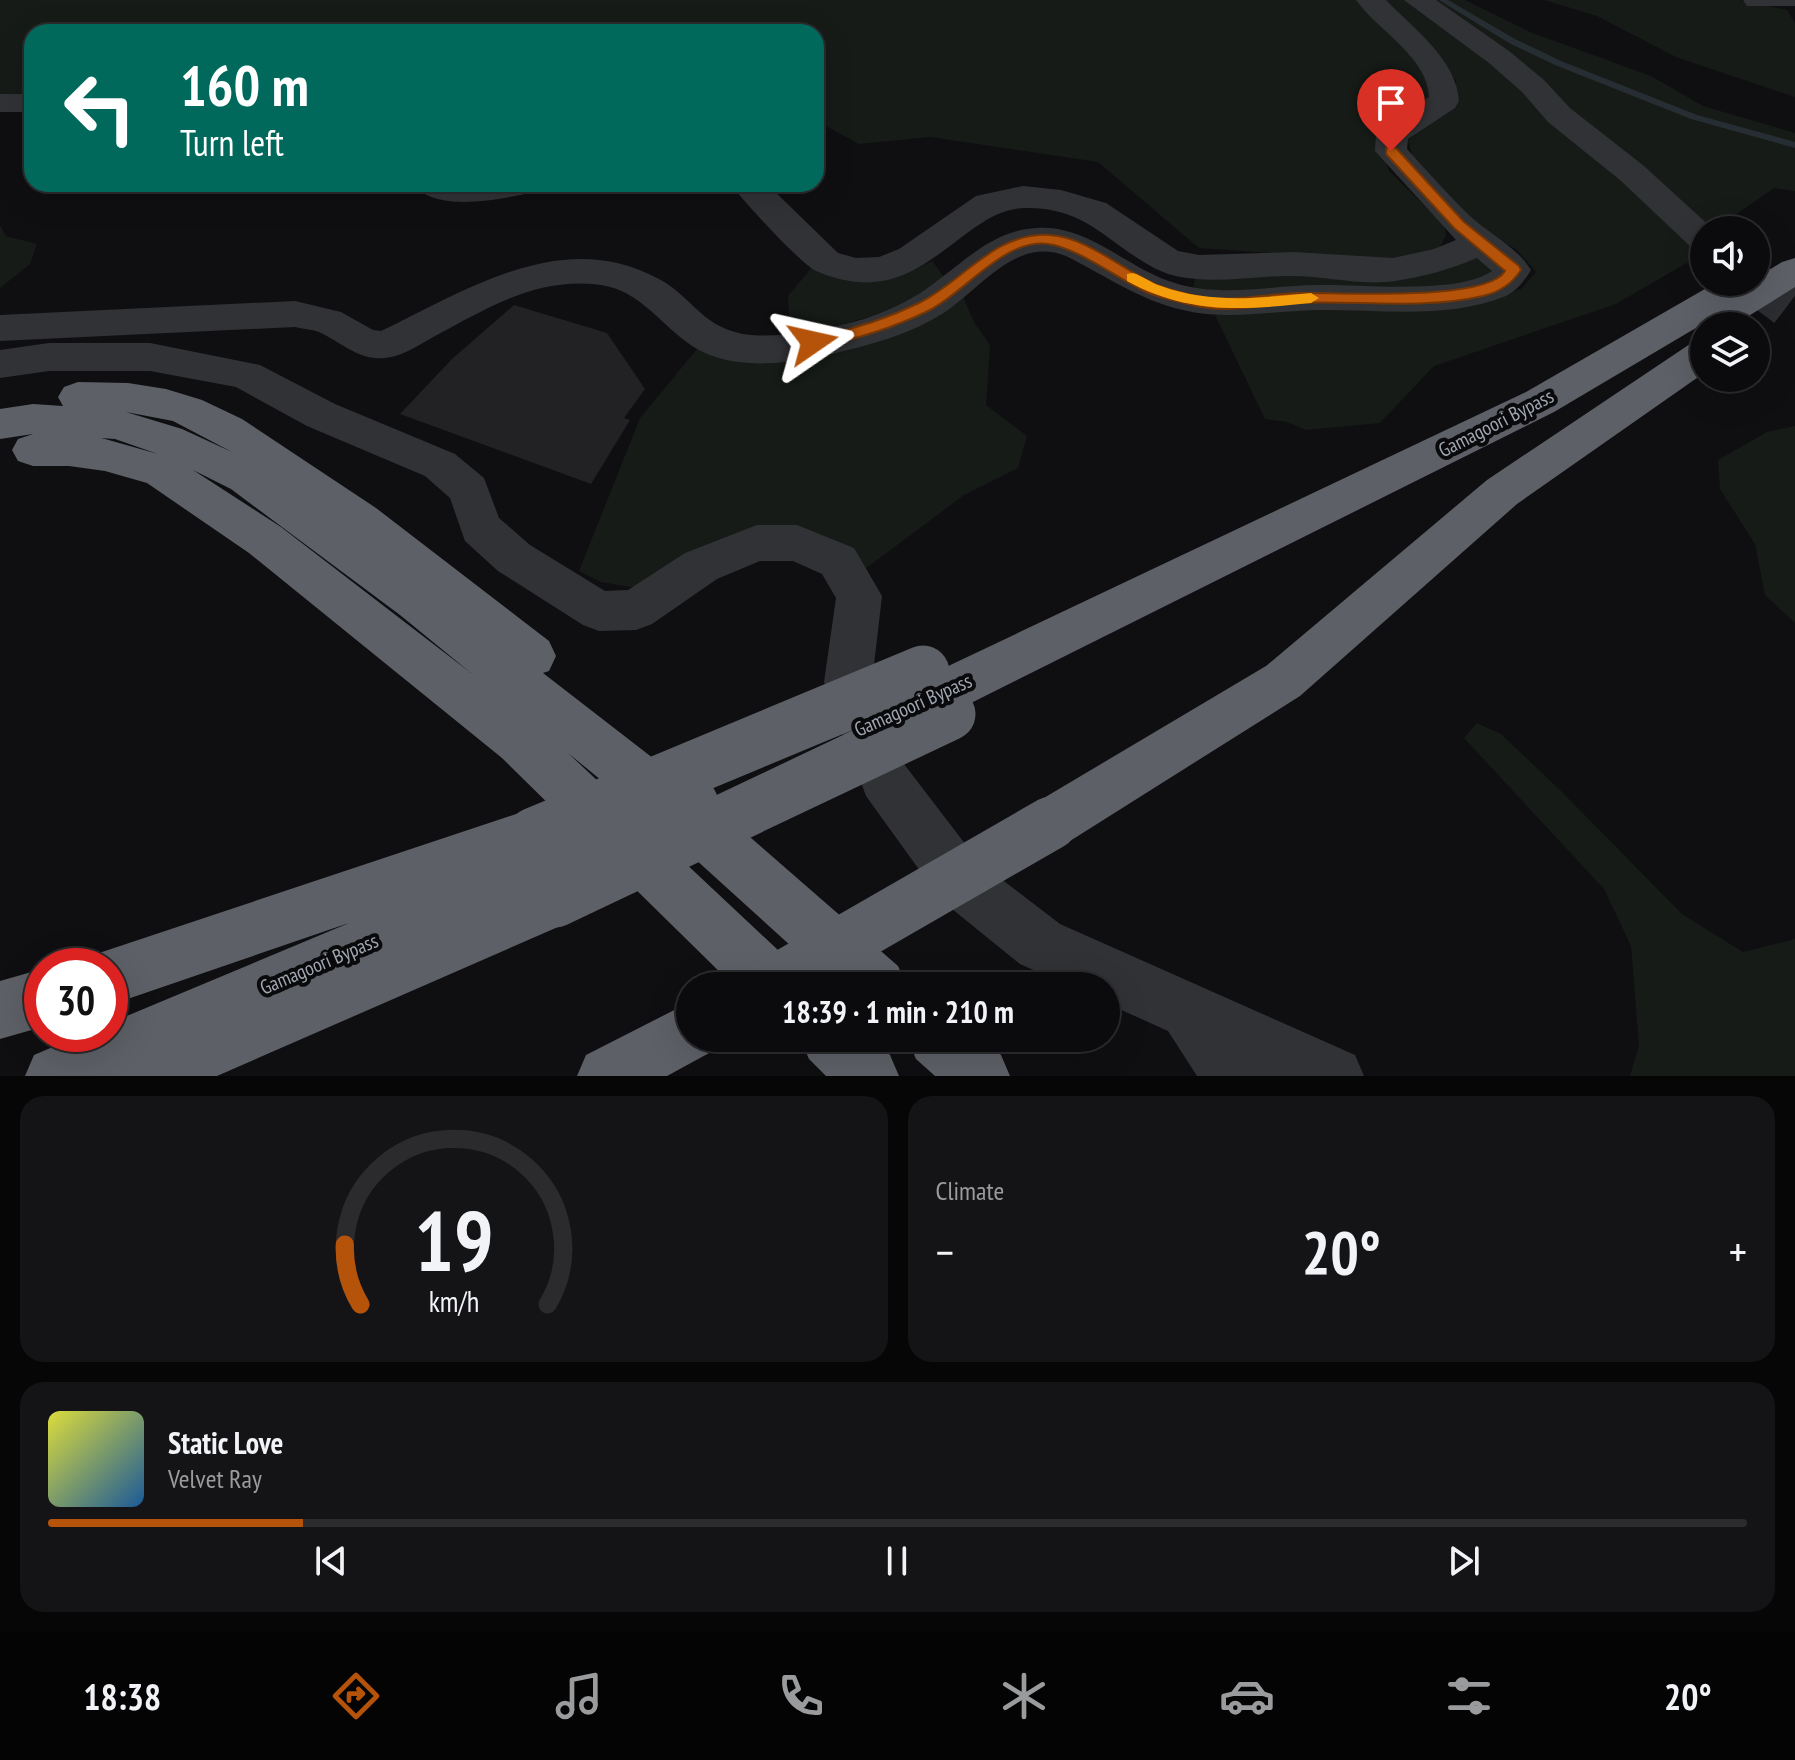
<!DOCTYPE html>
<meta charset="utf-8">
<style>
body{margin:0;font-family:"PT Sans Narrow",sans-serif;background:#141416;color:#f1f3f6;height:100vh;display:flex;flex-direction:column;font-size:30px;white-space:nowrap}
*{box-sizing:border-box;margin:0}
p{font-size:26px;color:#9a9b9d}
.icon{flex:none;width:44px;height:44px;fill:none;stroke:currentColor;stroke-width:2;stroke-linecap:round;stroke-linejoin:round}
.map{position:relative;height:1076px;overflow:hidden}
.drawer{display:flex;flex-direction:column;gap:20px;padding:20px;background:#060607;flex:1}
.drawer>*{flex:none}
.guide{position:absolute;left:24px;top:24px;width:800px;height:168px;border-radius:24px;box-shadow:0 8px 32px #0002,0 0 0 2px #2b2b2e;background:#00695c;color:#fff;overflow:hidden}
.tools{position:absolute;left:1690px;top:216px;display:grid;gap:16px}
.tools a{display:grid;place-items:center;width:80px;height:80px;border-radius:50%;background:#0b0b0d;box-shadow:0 8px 32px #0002,0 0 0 2px #2b2b2e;font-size:40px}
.speed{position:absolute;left:24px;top:948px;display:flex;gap:16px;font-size:40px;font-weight:700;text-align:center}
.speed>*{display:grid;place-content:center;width:104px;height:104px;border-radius:50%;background:#0b0b0d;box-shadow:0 8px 32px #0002,0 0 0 2px #2b2b2e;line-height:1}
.speed .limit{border:12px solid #d22;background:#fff;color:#111}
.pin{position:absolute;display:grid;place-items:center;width:68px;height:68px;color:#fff;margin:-82px -34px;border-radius:50% 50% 50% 0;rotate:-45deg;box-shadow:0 0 8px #0007}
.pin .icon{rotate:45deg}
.me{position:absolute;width:88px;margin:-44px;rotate:79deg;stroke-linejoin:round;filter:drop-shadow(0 0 6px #0008)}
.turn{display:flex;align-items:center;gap:28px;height:168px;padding:0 24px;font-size:36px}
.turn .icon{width:104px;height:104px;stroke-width:2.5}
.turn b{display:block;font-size:56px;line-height:68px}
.big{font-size:60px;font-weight:600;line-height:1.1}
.drawer .tile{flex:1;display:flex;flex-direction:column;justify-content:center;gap:12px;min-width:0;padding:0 28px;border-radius:24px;background:#141416}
.drawer .dial{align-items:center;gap:0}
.dial svg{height:208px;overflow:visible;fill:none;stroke:#2b2b2e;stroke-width:7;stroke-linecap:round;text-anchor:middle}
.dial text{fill:#f1f3f6;stroke:none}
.song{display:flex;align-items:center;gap:24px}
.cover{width:96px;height:96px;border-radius:12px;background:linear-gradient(135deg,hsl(60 70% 55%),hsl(210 70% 35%))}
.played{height:8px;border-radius:4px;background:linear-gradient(90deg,#b45309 15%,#2b2b2e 15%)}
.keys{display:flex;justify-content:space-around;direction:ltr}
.heat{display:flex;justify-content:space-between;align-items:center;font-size:44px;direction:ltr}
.drawer .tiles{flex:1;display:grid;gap:20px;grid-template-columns:1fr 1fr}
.tile:last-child{grid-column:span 2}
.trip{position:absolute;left:676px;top:972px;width:444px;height:80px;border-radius:40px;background:#0b0b0d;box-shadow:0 8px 32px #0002,0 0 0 2px #2b2b2e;font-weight:600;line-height:80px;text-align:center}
.menu{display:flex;height:128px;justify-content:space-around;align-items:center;background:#040405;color:#9a9b9d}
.menu .icon{width:56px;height:56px}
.menu .active{color:#b45309}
.menu b{font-size:36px;color:#f1f3f6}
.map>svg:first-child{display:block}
.green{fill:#161b17}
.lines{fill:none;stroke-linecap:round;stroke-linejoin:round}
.stream{fill:#272e33;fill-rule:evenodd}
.building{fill:#222225}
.minor-tunnel{stroke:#2c2d31;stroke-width:41;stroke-dasharray:41 20;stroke-linecap:butt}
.minor{fill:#313235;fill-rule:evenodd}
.highway{fill:#5d6066;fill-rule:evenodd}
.highway-bridge{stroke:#5d6066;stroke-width:53}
.route{fill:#b45309;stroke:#753606;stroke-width:2}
.slow{fill:#f59e0b}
.labels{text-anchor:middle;stroke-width:8;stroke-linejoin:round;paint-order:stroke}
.street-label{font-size:20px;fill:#a1a7b1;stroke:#0a0a0c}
</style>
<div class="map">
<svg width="1795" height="1076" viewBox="0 0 1795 1076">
<rect width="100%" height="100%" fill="#0f0f11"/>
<!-- green -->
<g class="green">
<path d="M 0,0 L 1362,0 C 1381,21 1431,68 1432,95 L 1427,101 L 1377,139 L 1389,171 L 1444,225 L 1446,236 L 1438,250 L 1400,262 L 1199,248 L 1098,162 L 930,137 L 859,144 L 816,121 L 816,32 L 32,32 L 32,96 L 0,95 Z"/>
<polygon points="1379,0 1413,0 1457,30 1693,240 1704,253 1616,304 1434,366 1380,423 1306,430 1287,422 1265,419 1215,315 1301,306 1481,300 1521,289 1536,272 1517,250 1463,217 1415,167 1408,140 1456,101 1456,80"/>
<polygon points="1424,0 1465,0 1530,32 1651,76 1703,106 1795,133 1795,191 1774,188 1721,225 1704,230"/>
<polygon points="1544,0 1740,0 1787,10 1795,23 1795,97 1676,57 1597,16"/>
<polygon points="0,225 6,236 37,244 30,264 0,288"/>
<polygon points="1478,258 1497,270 1481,282 1439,288 1192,293 1196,273 1441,268"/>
<path d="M 932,261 L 946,280 L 907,305 L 842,325 L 790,333 L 788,296 L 814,265 C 865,276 882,287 932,261 Z"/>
<polygon points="961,292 974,322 990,345 986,405 1027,436 1018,468 964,495 865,569 806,530 637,588 601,582 579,571 640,418 697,349 733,358"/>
<polygon points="1795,426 1795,623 1765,595 1755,544 1720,489 1718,460 1767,432"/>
<polygon points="1477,723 1501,734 1562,792 1682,914 1743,952 1795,939 1795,1076 1630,1076 1639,1045 1631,946 1604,889 1464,738"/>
</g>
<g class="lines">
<!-- stream -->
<polygon class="stream" points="1439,0 1448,0 1515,39 1561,61 1697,115 1795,142 1795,148 1691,119 1555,65 1509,43"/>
</g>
<!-- building -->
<polygon class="building" points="514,305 607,333 645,389 624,418 630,420 591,484 400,414 452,359"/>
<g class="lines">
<!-- minor-tunnel -->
<polyline class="minor-tunnel" points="1754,282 1795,313"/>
<!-- minor -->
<g class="minor">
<path d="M 1356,0 L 1386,0 C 1412,27 1457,60 1459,101 L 1455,108 L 1408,139 L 1407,149 C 1428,172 1449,196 1471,217 C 1491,235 1517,247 1531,270 C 1524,281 1518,290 1506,296 C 1448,320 1378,309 1317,310 C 1271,311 1228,321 1183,310 C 1139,300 1106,276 1066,256 C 1015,236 981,289 942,314 C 915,331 883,341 852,349 C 803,362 732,376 688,343 C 655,319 637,287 593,284 C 533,279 486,309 435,336 C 420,344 402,357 385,358 C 359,361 341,342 319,332 C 311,329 303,329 295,327 L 0,341 L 0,315 L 295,301 L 341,312 L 373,330 L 381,331 C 467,290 563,226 659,279 C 675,287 687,301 701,313 C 733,342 769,337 809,331 C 846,326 885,315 917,295 C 956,271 988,230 1037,228 C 1090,225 1127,269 1175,283 C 1223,298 1271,285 1319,285 C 1361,284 1459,295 1492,271 L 1477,258 C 1451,269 1423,277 1395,281 C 1361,286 1326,276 1292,276 C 1249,275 1194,289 1154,268 C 1106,242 1086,207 1025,208 C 969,208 931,289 857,282 C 845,281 827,276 816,271 C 801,264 741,199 731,184 L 767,184 L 838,253 L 856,258 L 879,257 L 899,249 L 976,196 L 1023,186 L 1061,190 L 1106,203 L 1178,251 L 1199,255 L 1294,252 L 1393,258 L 1434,249 L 1456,240 L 1375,151 L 1376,135 L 1381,128 L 1429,97 C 1428,57 1377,30 1356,0 Z"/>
<polygon points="1404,0 1436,0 1509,51 1544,80 1570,108 1644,166 1714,230 1704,230 1704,251 1692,248 1620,180 1548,122 1522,92 1489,63"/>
<polygon points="1743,0 1795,0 1795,6 1747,6"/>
<rect x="0" y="94" width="32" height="18"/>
<path d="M 414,184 L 541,184 L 536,191 C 506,199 434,214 414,184 Z"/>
<polygon points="49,343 150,343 260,365 335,404 455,454 484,478 499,518 530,545 605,591 628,590 685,553 757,525 797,525 854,548 882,596 872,682 904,764 979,862 1060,924 1355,1055 1364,1076 1197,1076 1168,1031 1106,1003 1106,986 1069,986 1020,964 941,900 866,796 824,682 836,598 822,574 793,561 760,561 717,579 652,624 636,630 599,631 583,625 498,571 465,541 450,498 425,476 307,426 236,387 150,371 49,371 0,378 0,350"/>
</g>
<!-- highway -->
<g class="highway">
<polygon points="1795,258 1795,287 1739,322 1726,326 1711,319 1554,412 959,709 942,715 925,709 918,693 925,677 1526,392 1717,282 1756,282 1756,273 1759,276 1782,262"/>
<polygon points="1704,340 1704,373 1517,504 1300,696 1070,841 1051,849 1032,841 1025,823 1032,805 1266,666 1487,480 1690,344"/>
<path d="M 78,382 L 128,383 L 166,389 L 202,400 L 242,419 L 376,508 L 549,641 L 556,656 L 549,671 L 543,673 L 711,803 L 898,966 L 907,986 L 835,986 L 673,839 L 568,753 L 795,966 L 804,986 L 734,986 L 502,758 L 249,553 L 147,483 L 105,471 L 69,466 L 33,466 L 18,461 L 12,450 L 18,439 L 33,434 L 0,439 L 0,409 L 33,404 L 63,406 L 58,397 L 64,387 ZM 126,412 L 173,421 L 232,452 L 182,429 ZM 101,438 L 115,439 L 158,454 L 105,439 ZM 193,470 L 231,489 L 400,615 L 471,673 L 281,527 Z"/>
<polygon points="534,808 553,816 560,834 555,847 563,850 571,869 567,878 574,882 583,901 574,920 217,1076 25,1076 34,1055 83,1034 110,1034 110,1023 349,923 110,1005 110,966 85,966 90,956"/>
<polygon points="42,969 42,1027 0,1039 0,981"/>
<polygon points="690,1002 690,1038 717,1038 711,1052 667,1076 577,1076 586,1055"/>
<polygon points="800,1038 873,1038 890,1055 899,1076 826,1076 809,1059"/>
<polygon points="907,1038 982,1038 1001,1055 1010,1076 935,1076 916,1059"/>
</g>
<!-- highway-bridge -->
<g class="highway-bridge">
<polyline points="534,834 923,672"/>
<polyline points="544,869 692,804"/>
<polyline points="555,901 949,714"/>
<polyline points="768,986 1051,823"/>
</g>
</g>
<!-- route -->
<path class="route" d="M 1391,147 L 1396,148 L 1464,222 L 1519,266 L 1521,270 C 1512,284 1500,292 1483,296 C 1422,310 1357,300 1295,303 C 1260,305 1227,314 1192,305 C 1177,301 1160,298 1146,292 C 1115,277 1087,254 1054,245 C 1007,233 966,293 928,311 C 891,329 854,340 813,348 L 805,342 C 811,336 818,336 827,334 C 859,328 890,317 919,303 C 965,280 994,232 1050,235 C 1088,237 1126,273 1160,286 C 1171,290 1184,293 1195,296 C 1231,303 1263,294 1298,293 C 1335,292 1487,302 1505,271 L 1454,228 L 1386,154 L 1386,148 Z"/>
<!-- slow -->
<path class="slow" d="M 1133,273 C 1143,276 1151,283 1161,286 C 1211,304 1260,298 1311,293 L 1319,298 L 1311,303 C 1245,310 1189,315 1127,281 L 1127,274 Z"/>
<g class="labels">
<!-- street labels -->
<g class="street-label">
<text transform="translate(1496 423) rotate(-27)" y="7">Gamagoori Bypass</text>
<text transform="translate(913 705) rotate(-24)" y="7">Gamagoori Bypass</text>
<text transform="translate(319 964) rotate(-23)" y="7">Gamagoori Bypass</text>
</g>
</g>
</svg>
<div class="tools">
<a><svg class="icon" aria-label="sound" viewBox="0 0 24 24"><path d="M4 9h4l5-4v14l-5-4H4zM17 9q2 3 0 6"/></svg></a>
<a><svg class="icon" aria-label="layers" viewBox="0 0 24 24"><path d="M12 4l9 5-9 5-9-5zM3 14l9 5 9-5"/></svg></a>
</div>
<div class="speed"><div class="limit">30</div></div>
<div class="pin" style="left:1391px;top:151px;background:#d93025"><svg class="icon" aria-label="arrive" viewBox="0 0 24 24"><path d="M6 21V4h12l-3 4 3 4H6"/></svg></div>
<svg class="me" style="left:813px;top:342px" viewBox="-20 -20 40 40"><path d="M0-17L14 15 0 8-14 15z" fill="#b45309" stroke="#fff" stroke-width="4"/></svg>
<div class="trip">18:39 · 1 min · 210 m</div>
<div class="guide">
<div class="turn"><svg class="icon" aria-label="left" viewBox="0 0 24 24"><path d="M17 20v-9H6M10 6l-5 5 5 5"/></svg><div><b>160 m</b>Turn left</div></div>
</div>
</div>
<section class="drawer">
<div class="tiles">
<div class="tile dial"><svg viewBox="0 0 100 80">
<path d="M14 69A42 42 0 1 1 86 69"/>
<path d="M14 69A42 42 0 0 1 8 46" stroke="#b45309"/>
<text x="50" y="56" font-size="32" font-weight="700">19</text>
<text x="50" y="72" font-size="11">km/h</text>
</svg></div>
<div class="tile"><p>Climate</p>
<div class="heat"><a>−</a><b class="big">20°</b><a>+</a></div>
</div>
<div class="tile">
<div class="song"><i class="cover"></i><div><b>Static Love</b><p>Velvet Ray</p></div></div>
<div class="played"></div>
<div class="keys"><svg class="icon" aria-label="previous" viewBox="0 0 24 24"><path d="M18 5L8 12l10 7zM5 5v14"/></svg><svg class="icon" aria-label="pause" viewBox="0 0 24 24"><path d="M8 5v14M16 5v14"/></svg><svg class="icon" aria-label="next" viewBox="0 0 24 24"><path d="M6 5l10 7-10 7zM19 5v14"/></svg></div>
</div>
</div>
</section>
<nav class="menu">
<b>18:38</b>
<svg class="icon active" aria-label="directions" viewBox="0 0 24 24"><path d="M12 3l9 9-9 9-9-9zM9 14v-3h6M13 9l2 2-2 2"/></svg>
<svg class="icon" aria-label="music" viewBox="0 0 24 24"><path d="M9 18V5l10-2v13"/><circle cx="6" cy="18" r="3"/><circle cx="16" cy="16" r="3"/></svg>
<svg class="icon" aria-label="phone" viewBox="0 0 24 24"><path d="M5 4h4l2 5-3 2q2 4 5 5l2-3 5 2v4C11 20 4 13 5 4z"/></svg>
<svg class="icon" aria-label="climate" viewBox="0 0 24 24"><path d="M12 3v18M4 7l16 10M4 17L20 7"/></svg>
<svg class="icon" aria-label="car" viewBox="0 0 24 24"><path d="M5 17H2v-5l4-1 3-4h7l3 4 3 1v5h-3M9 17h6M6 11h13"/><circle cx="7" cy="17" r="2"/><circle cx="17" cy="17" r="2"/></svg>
<svg class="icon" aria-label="filters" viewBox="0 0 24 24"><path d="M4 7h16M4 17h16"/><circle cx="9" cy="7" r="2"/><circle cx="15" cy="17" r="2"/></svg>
<b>20°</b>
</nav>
